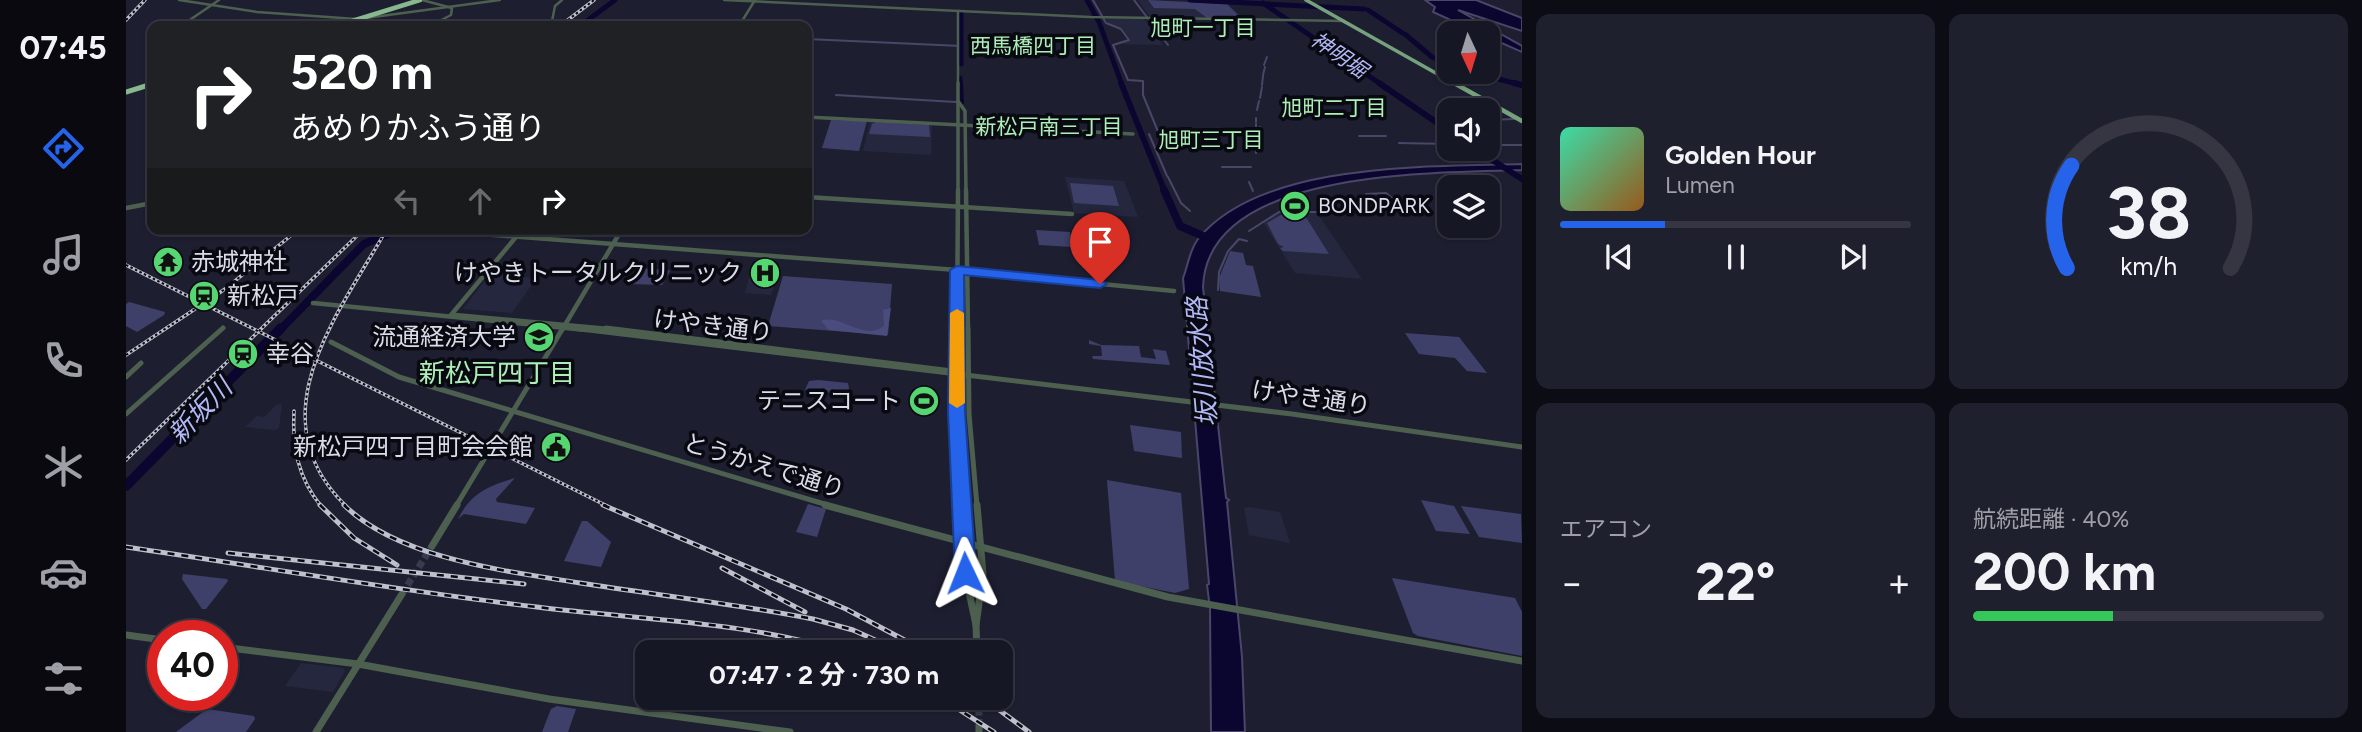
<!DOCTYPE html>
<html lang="ja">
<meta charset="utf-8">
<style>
body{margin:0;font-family:Figtree,"Noto Sans JP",sans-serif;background:#1f202d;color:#f1f3f6;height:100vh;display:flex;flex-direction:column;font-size:26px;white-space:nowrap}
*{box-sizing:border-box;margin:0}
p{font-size:23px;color:#9e9fa7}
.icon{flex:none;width:38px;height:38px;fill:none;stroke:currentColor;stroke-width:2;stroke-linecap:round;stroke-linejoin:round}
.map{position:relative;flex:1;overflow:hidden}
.panel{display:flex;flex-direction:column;gap:14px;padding:14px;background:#0c0d14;width:840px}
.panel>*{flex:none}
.guide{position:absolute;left:21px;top:21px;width:665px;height:214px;border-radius:14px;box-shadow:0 2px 5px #0004,0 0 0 2px #353642;background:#202124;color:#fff;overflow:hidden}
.needle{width:46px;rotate:176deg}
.fabs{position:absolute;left:1311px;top:21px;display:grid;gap:14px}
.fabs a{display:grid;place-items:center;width:63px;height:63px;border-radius:14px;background:#161725;box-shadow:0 2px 5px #0004,0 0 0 2px #353642;font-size:35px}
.speed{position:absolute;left:21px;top:620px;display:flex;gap:14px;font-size:35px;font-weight:700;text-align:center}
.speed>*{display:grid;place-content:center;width:91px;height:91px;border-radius:50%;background:#161725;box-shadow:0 2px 5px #0004,0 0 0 2px #353642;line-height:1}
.speed .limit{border:10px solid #d22;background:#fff;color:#111}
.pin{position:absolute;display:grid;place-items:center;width:60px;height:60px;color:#fff;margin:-72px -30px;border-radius:50% 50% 50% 0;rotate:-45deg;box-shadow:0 0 7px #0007}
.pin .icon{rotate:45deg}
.me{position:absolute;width:77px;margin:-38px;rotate:358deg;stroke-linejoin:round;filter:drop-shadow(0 0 5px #0008)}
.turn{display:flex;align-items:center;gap:24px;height:147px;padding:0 28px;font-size:32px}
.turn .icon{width:91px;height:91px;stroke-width:2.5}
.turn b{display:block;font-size:49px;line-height:60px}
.lanes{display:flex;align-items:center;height:66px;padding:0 28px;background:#0003;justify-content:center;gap:35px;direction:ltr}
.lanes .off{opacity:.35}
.big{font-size:52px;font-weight:700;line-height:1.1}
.panel .widget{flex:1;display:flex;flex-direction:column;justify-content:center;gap:10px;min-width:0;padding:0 24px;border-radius:14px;background:#1f202d}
.panel .dial{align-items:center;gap:0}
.dial svg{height:182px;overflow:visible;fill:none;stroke:#353642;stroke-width:7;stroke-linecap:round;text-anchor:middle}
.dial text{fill:#f1f3f6;stroke:none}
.song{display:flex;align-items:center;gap:21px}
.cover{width:84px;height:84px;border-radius:10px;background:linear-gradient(135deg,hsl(160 70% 55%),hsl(30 70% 35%))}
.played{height:7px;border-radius:4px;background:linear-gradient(90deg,#2563eb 30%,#353642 30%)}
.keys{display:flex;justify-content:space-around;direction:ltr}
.heat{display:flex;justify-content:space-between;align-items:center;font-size:38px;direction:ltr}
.charge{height:10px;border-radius:5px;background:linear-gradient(90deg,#34c759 40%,#353642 0)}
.panel .tiles{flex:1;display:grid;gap:14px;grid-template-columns:repeat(2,1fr)}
.trip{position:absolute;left:509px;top:640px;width:378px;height:70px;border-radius:14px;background:#161725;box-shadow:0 2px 5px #0004,0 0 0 2px #353642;font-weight:700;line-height:70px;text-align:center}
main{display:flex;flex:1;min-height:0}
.tabs{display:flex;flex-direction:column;width:126px;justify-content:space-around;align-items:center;background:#09090f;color:#9e9fa7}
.tabs .icon{width:49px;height:49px}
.tabs .active{color:#2563eb}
.tabs b{font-size:32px;color:#f1f3f6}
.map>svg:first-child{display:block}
.built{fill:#25273e}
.green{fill:#3e4069}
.forest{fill:#494c7d}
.water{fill:#0b0630;stroke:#494668;stroke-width:2}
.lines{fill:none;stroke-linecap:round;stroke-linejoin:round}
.stream{stroke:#494668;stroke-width:2}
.river-far3{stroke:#0b0630;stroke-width:5}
.river-far2{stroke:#0b0630;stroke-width:6}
.river-far1{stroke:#0b0630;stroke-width:8}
.river{stroke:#0b0630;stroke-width:10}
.minor-tunnel{stroke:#3a3b4d;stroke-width:7;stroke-dasharray:7 3.5;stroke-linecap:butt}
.minor-far4{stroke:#4d604f;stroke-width:2.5}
.minor-far3{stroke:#4d604f;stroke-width:3.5}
.minor-far2{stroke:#4d604f;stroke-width:4.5}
.minor-far1{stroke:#4d604f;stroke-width:5}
.minor{stroke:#4d604f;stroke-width:7}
.major-far1{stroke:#77a07c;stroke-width:3.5}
.major{stroke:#77a07c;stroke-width:4.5}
.highway-far1{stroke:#88b98e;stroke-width:4.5}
.highway{stroke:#88b98e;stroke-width:5}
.rail-far1-casing{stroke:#bec0cd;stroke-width:3.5}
.rail-casing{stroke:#bec0cd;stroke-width:5}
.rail-far1{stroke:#090911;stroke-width:2;stroke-dasharray:2.5;stroke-linecap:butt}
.rail{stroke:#090911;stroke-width:2.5;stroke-dasharray:7;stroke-linecap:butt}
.route{fill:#2563eb;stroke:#184099;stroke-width:2}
.slow{fill:#f59e0b}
.labels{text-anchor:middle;stroke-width:7;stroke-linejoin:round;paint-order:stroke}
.far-neighbourhood-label{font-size:21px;fill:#aeeeb7;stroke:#090911}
.far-water-label{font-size:21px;font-style:italic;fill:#b2b8f6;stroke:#090911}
.far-poi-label{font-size:21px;fill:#dbdce9;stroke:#090911;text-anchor:start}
.poi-label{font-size:24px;fill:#dbdce9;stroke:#090911;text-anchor:end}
.street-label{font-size:24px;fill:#dbdce9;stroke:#090911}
.water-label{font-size:26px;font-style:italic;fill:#b2b8f6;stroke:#090911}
.neighbourhood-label{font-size:26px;fill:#aeeeb7;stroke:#090911}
</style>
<main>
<nav class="tabs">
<b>07:45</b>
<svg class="icon active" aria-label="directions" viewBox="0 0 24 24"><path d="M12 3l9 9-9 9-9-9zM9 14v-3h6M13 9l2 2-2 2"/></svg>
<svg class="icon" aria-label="music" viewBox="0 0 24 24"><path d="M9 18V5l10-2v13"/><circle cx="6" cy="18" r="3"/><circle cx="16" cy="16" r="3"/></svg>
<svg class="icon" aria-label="phone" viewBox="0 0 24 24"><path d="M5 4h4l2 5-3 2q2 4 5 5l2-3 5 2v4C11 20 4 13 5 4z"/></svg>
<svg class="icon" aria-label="climate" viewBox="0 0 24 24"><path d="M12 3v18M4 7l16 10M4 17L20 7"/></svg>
<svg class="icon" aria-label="car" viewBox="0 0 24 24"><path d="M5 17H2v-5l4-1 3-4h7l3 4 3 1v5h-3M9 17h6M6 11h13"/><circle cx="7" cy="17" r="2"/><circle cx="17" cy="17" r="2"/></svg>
<svg class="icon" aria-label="filters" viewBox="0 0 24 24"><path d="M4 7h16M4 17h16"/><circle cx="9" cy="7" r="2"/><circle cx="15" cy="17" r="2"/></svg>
</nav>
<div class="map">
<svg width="1396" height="732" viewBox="0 0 1396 732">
<rect width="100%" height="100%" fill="#1d1f31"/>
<!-- built -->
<g class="built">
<polygon points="1012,0 1100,3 1118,19 1024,17"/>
<polygon points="979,18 1018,19 1037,45 993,44 1005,40 996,28 983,24"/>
<polygon points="744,122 806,125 805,155 737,151"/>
<polygon points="939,177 998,181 1012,217 948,213"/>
<polygon points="1154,213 1191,213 1236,279 1169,273 1137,222"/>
<polygon points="364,274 406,278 409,280 386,313 337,309"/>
<polygon points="623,277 650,279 645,295 619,293"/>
<polygon points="151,404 156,405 153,428 149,430 119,427 131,416 138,417"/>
<polygon points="1123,507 1154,512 1164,543 1123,535 1118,508"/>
<polygon points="175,663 217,668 219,671 207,692 159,686"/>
</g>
<!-- green -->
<g class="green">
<polygon points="1022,0 1101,4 1116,19 1081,18 1069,9 1028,8"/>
<polygon points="705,120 741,121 733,151 696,148"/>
<polygon points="750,122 803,125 804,137 743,134 746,124"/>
<polygon points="944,183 987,186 993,206 948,203"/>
<polygon points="1178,214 1203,254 1157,251 1154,248 1158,247 1152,244 1141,223 1155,215"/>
<polygon points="910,230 944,232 946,247 913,245"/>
<polygon points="1104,251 1117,253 1120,265 1127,266 1135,297 1094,291 1093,278"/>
<polygon points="511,268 542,270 544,271 536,285 503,284"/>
<polygon points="657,276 766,284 762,335 642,326"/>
<polygon points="3,302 39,312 38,315 11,332 0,326 0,304"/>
<polygon points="1279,333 1333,337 1361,373 1341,371 1329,358 1293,354"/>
<polygon points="963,340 975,345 1013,346 1015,357 1030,359 1027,349 1040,351 1044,365 967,359 966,356 976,356 975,346 963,344"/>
<polygon points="692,380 722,383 724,395 679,390 683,381"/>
<polygon points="1004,425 1055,432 1056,458 1008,451"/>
<path d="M 389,478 L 370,499 L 371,502 L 409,508 L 400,524 L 338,514 L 332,519 C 345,493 362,486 389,478 Z"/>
<polygon points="981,480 1055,493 1063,589 1049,593 989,581"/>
<polygon points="1295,500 1328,506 1344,534 1310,531"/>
<polygon points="682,504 700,509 691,537 670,532"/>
<polygon points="1335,506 1395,514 1396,543 1353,537"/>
<polygon points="456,521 461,521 485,542 475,567 438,561"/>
<polygon points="57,574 101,579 102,581 80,609 76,609 56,579"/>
<polygon points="1266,578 1389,598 1396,612 1396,656 1292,636 1287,633"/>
<polygon points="431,706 450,709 442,732 416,732 425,709"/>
<polygon points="81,709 128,716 129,719 120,732 50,732"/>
</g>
<!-- forest -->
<path class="forest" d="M 765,308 L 761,336 L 703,330 L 695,321 C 715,313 736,342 758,326 L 757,310 Z"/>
<!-- water -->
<g class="water">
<polygon points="1299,0 1350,0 1396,18 1396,31 1332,10 1396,46 1396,52 1362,37 1362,33 1353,33 1307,12 1309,7"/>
<path d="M 1396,164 L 1396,170 C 1311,173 1081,168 1077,287 L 1098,480 L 1100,498 L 1103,500 L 1101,502 L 1116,657 L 1119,732 L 1085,732 L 1084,608 L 1081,585 L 1083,584 L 1057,278 C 1062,266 1063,251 1072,239 C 1135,161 1305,167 1396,164 Z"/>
</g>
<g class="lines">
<!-- stream -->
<g class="stream">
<polyline points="967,0 980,23 995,29 1003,40 987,45 1002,80 1017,81 1017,95 1033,134"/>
<polyline points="1008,0 1042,45"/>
<polyline points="681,39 835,46"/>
<polyline points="1138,65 1141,57"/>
<polyline points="1137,75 1139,67"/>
<polyline points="1136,85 1137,76"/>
<polyline points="710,95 830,102"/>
<polyline points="1134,98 1136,87"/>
<polyline points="1131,110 1133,101"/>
<polyline points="1130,118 1130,122"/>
<polyline points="1307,120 1323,120"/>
<polyline points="1362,120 1388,119"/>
<polyline points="1130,124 1130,153"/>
<polyline points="1134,127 1134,132"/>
<polyline points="1023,134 1041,176"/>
<polyline points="1233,136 1260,136"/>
<polyline points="1273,143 1323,144"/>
<polyline points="1362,145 1396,145"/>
<polyline points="1096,167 1125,167"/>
<polyline points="1042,177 1055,203 1064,211"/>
<polyline points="1123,182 1127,191"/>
<polyline points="1240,194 1260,193 1278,208"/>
<polyline points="1123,231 1153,212 1191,212"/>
<polyline points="1103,250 1113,239 1121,241"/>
<polyline points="1092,290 1093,272 1102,251"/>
</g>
<!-- river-far3 -->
<g class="river-far3">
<polyline points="961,0 973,22 996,85"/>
<polyline points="1064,0 1238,9"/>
<polyline points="1137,3 1256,85"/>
<polyline points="1242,10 1278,34"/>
<polyline points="835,13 835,64"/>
<polyline points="454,26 489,0"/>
<polyline points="1280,35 1306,57 1323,64"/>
<polyline points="1346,72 1395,85"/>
<polyline points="834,78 834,85"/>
</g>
<!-- river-far2 -->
<g class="river-far2">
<polyline points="834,83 835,102"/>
<polyline points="995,83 1039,192"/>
<polyline points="1253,83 1323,131"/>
<polyline points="1388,83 1396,85"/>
<polyline points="1349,149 1396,179"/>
</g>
<!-- river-far1 -->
<g class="river-far1">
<polyline points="1038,190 1054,226 1084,239"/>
<polyline points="154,330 238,244 273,229"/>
</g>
<!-- river -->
<polyline class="river" points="0,486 155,328"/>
<!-- minor-tunnel -->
<g class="minor-tunnel">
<polyline points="276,594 306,546"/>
<polyline points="853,698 853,726"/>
</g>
<!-- minor-far4 -->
<g class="minor-far4">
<polyline points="53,0 131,12 230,19"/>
<polyline points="296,0 326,8 325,15 304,26"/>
<polyline points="598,0 964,17 1218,21"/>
<polyline points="240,18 374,0"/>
<polyline points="55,26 93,0"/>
<polyline points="425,26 429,6 436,0"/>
<polyline points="613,26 629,0"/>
<polyline points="832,85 832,11"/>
</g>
<!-- minor-far3 -->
<g class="minor-far3">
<polyline points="832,101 839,111 840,192"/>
<polyline points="681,117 1007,134"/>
<polyline points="832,192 832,83"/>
</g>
<!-- minor-far2 -->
<g class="minor-far2">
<polyline points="840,190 842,330"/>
<polyline points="681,197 946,214"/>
<polyline points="0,208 26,203"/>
<polyline points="288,229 831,270 1048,291"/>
<polyline points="187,303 460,330"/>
<polyline points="325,315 390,237"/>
<polyline points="329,315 494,330"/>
<polyline points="436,330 496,229"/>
<polyline points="831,330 832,190"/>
</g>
<!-- minor-far1 -->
<g class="minor-far1">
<polyline points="446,328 1166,414 1396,447"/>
<polyline points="480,328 834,372"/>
<polyline points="831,328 836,506"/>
<polyline points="842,328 843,414 851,506"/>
<polyline points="205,342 273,377 705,506"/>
<polyline points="0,377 15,363"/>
<polyline points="0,414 97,328"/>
<polyline points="330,506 437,328"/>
</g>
<!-- minor -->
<g class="minor">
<polyline points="699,505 1042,597 1396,661"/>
<polyline points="836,505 839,573 850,625"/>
<polyline points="851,505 857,574 850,625 851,653"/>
<polyline points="306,546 331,505"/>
<polyline points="0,635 37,640"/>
<polyline points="96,647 232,664 423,699 664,732"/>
<polyline points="853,726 853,732"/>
<polyline points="190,732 276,594"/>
</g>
<!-- major-far1 -->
<polyline class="major-far1" points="1180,0 1331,85"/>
<!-- major -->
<polyline class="major" points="1328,83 1396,121"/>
<!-- highway-far1 -->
<polyline class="highway-far1" points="210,26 294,0"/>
<!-- highway -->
<polyline class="highway" points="0,92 26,84"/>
<!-- rail-far1 casing -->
<g class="rail-far1-casing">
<g id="rail-far1">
<polyline points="0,20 19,0"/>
<polyline points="434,26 468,0"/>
<polyline points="0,265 481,506"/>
<polyline points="0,355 99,289 173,229"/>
<path d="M 168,411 C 166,447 172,478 195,506"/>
<polyline points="0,460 238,229"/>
<path d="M 220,506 C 129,417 211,316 261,229"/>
</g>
</g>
<!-- rail casing -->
<g class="rail-casing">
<g id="rail">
<polyline points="194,505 228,538 271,565"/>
<path d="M 218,505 C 273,559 380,571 454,583 C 531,595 610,604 687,619 L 727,630 L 778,653"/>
<polyline points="477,505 720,609 803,653"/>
<path d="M 0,547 C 137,567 274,591 411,607 C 516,620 619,621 721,653"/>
<polyline points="102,553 398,584"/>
<polyline points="596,568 679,612"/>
<polyline points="815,698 868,732"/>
<polyline points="857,698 903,732"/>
</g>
</g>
<!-- rail-far1 -->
<use href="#rail-far1" class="rail-far1"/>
<!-- rail -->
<use href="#rail" class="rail"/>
</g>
<!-- route -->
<polygon class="route" points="831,266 974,280 981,284 974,288 838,275 839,412 850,573 847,579 839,582 832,579 829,573 822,412 824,270"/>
<!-- slow -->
<polygon class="slow" points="831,309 838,313 839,403 831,408 823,403 824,313"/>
<!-- icons -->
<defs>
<g id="stadium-disc" transform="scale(1.575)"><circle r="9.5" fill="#55d672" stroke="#090911"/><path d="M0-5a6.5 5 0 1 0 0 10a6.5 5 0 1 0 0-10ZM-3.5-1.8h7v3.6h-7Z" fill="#111"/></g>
<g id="temple-disc" transform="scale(1.575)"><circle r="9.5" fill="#55d672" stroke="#090911"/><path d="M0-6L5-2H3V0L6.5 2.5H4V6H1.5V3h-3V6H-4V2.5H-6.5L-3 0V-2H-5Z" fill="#111"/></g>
<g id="hospital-disc" transform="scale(1.575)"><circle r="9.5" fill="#55d672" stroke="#090911"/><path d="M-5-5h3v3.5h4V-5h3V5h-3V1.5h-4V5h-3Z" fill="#111"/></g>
<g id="station-disc" transform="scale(1.575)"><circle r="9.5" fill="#55d672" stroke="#090911"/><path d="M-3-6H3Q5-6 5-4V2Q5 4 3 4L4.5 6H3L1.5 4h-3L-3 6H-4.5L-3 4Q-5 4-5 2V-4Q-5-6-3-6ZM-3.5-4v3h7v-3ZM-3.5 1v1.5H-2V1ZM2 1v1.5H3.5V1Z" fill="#111"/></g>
<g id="university-disc" transform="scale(1.575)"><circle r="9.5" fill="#55d672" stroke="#090911"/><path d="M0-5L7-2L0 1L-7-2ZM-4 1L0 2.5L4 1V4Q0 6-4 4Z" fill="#111"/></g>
<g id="civic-disc" transform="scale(1.575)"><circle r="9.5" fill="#55d672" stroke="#090911"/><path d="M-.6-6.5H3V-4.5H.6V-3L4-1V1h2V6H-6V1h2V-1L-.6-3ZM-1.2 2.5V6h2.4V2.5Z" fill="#111"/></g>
</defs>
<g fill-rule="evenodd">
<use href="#stadium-disc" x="1169" y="206"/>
<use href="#temple-disc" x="42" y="262"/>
<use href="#hospital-disc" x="639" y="273"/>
<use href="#station-disc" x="78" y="296"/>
<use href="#university-disc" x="413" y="337"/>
<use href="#station-disc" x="117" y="354"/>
<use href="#stadium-disc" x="798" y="401"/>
<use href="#civic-disc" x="430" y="447"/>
</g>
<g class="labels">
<!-- far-neighbourhood labels -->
<g class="far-neighbourhood-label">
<text x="1077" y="35">旭町一丁目</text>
<text x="907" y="53">西馬橋四丁目</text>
<text x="1208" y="115">旭町二丁目</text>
<text x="923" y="134">新松戸南三丁目</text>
<text x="1085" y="147">旭町三丁目</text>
</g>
<!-- far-water labels -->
<g class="far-water-label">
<text transform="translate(1213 55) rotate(35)" y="7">神明堀</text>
</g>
<!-- far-poi labels -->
<g class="far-poi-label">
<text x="1192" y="213">BONDPARK</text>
</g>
<!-- poi labels -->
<g class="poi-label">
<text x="65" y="270" text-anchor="start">赤城神社</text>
<text x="616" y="281">けやきトータルクリニック</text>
<text x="101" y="304" text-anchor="start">新松戸</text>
<text x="390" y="345">流通経済大学</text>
<text x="140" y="362" text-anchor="start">幸谷</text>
<text x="775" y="409">テニスコート</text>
<text x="407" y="455">新松戸四丁目町会会館</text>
</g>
<!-- street labels -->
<g class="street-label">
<text transform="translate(587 326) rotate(7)" y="8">けやき通り</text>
<text transform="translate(1185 398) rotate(8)" y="8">けやき通り</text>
<text transform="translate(638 466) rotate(17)" y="8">とうかえで通り</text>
</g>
<!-- water labels -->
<g class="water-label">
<text transform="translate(1076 362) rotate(-95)" y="9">坂川放水路</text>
<text transform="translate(74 411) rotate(-46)" y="9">新坂川</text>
</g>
<!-- neighbourhood labels -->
<g class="neighbourhood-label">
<text x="371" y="382">新松戸四丁目</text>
</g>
</g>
</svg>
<div class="fabs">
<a><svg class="needle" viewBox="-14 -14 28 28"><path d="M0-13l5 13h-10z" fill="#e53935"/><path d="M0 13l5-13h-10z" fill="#9e9fa7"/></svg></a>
<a><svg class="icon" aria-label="sound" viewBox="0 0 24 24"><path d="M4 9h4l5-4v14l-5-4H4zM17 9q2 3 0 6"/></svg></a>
<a><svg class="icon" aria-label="layers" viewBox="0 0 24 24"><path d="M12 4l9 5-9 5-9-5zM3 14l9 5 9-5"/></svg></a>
</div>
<div class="speed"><div class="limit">40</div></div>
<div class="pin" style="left:974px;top:284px;background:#d93025"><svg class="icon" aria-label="arrive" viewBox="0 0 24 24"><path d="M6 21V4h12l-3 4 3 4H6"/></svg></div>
<svg class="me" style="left:839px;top:573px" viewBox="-20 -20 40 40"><path d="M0-17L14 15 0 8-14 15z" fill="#2563eb" stroke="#fff" stroke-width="4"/></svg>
<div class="trip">07:47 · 2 分 · 730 m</div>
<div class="guide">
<div class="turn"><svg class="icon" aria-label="right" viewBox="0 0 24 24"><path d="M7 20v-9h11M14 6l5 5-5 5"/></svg><div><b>520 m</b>あめりかふう通り</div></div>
<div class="lanes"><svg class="icon off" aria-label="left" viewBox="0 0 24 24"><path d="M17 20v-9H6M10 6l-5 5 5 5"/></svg><svg class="icon off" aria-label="ahead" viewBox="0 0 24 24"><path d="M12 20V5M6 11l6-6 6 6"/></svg><svg class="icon" aria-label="right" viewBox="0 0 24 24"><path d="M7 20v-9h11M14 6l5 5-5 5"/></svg></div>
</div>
</div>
<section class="panel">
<div class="tiles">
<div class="widget">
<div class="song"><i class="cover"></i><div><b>Golden Hour</b><p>Lumen</p></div></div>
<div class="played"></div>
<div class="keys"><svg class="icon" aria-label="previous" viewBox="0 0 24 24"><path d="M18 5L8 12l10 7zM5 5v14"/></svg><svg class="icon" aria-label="pause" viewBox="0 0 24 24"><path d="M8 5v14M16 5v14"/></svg><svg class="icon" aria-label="next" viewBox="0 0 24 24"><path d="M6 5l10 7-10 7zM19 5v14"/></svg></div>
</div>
<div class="widget dial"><svg viewBox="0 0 100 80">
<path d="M14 69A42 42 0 1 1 86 69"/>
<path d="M14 69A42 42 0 0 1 16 24" stroke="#2563eb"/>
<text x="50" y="56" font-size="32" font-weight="700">38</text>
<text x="50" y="72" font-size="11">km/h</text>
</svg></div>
<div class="widget"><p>エアコン</p>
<div class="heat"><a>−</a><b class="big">22°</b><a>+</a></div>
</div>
<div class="widget"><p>航続距離 · 40%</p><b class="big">200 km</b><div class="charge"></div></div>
</div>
</section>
</main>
